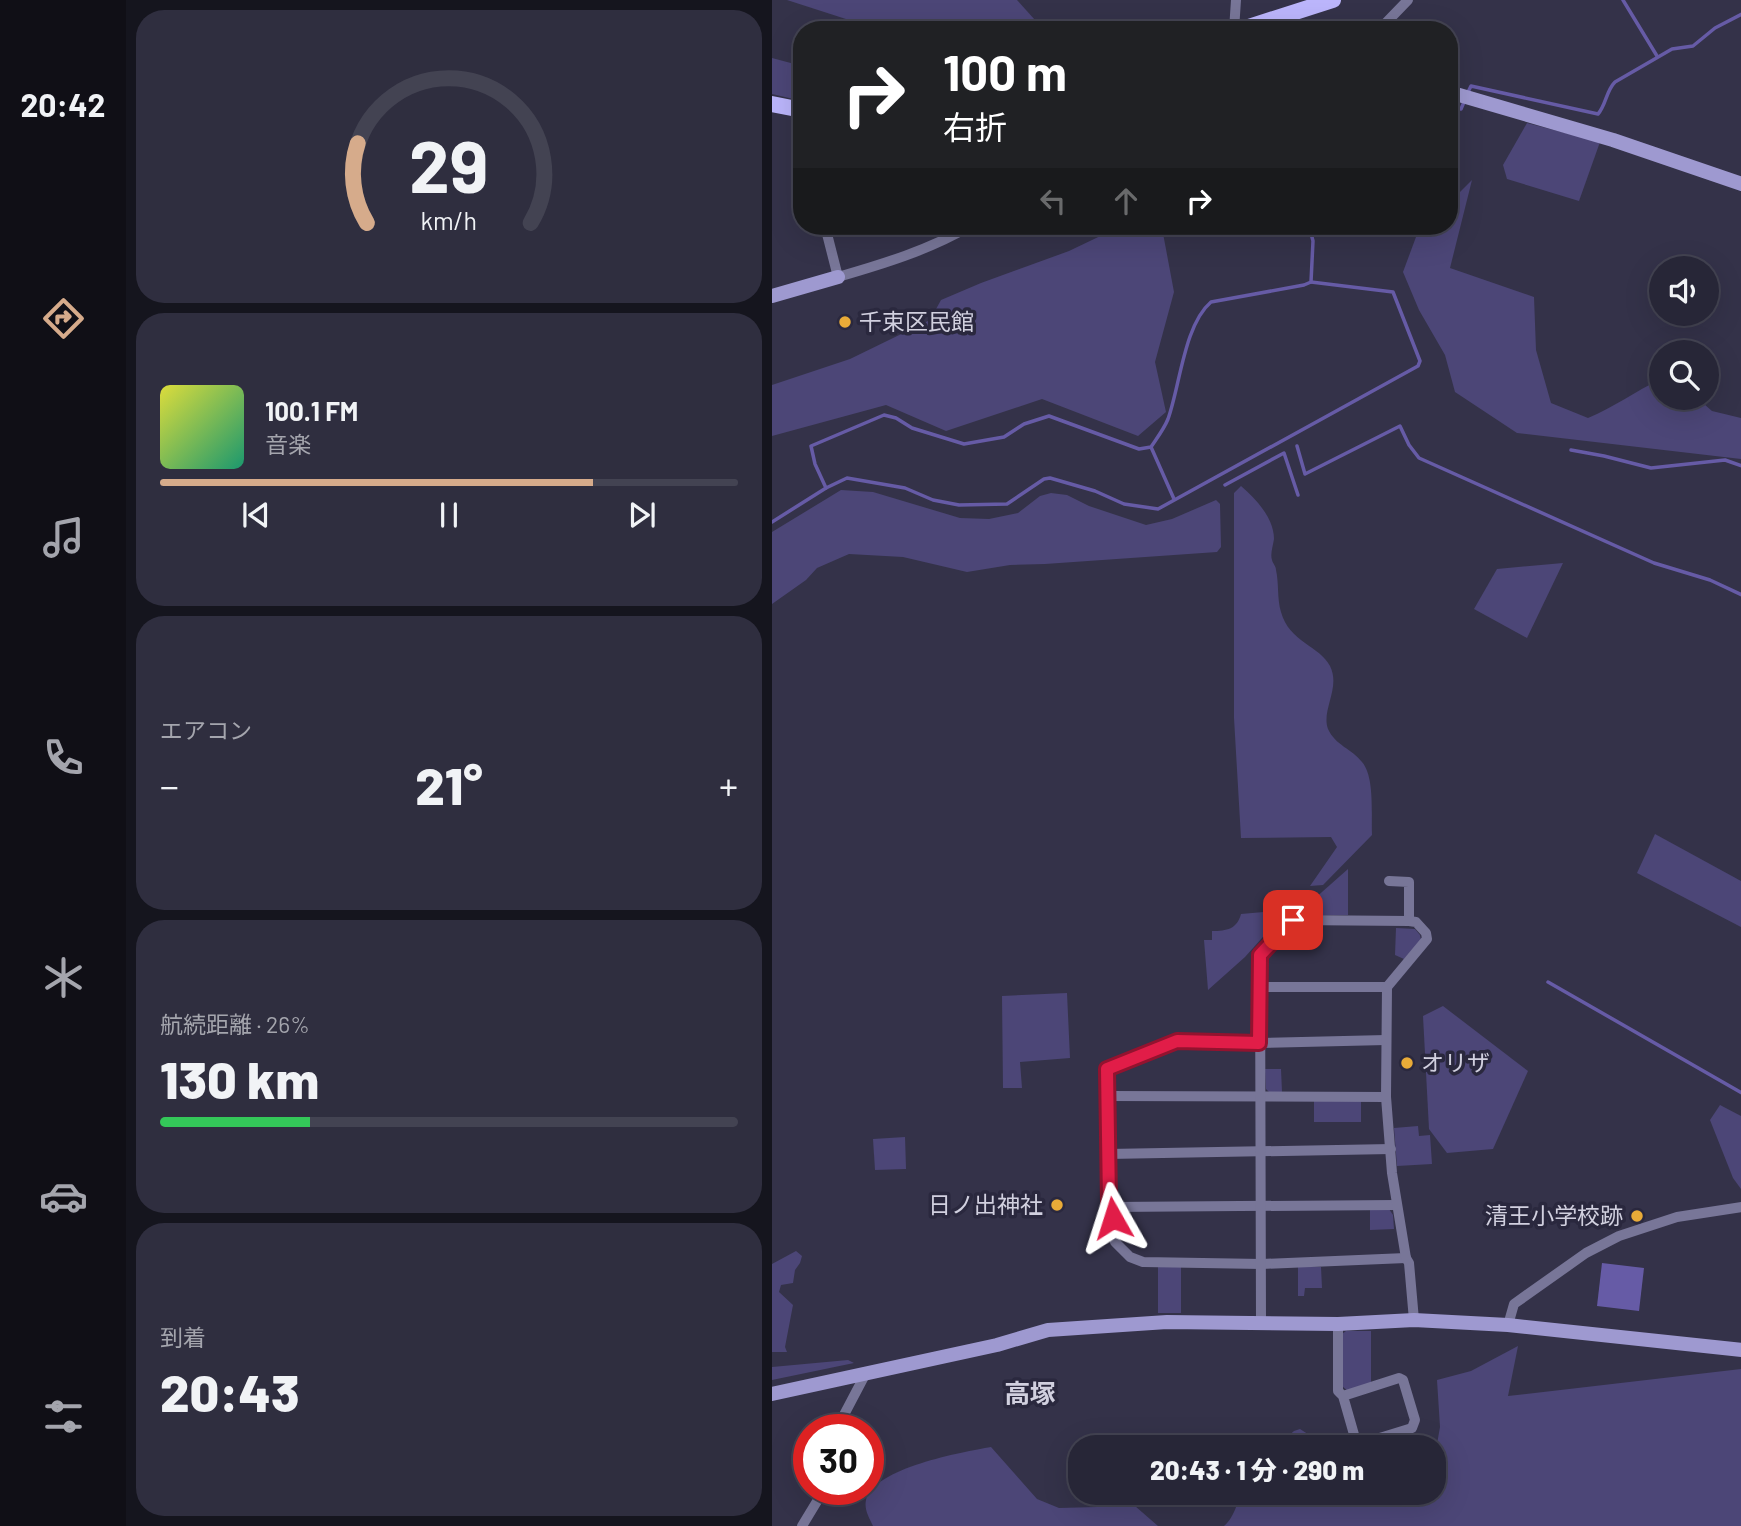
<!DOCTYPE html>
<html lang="ja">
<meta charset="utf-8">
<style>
body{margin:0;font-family:Barlow,"Noto Sans JP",sans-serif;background:#2f2e3f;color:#f1f3f6;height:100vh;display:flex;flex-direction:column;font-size:26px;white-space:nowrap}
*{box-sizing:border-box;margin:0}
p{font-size:23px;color:#a4a5ad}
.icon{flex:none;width:38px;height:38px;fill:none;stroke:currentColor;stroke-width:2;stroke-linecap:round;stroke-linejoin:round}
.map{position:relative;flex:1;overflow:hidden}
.side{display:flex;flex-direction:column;gap:10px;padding:10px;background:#15151e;width:646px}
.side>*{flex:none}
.hud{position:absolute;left:21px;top:21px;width:665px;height:214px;border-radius:28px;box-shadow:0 7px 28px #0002,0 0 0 2px #434352;background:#202124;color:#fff;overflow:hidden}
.tools{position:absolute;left:877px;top:256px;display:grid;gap:14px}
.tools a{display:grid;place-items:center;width:70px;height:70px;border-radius:50%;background:#272637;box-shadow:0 7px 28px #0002,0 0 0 2px #434352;font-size:35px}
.speed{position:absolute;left:21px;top:1414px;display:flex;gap:14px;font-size:35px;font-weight:700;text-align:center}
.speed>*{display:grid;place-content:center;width:91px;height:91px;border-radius:50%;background:#272637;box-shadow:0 7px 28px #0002,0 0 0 2px #434352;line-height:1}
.speed .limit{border:10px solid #d22;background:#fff;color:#111}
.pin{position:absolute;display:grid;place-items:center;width:60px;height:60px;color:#fff;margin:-30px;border-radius:14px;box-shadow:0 4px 10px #0006}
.me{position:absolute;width:77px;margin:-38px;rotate:354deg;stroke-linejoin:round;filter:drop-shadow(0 0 5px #0008)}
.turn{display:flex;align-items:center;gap:24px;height:147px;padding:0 35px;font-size:32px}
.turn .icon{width:91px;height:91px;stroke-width:2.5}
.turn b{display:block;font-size:49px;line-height:60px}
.lanes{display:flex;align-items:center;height:66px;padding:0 35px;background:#0003;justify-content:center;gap:35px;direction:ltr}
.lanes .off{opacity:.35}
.big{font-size:52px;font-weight:800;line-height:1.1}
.side .card{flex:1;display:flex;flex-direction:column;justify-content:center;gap:10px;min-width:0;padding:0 24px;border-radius:28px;background:#2f2e3f}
.side .dial{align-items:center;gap:0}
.dial svg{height:182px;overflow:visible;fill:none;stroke:#434352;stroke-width:7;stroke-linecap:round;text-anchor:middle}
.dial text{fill:#f1f3f6;stroke:none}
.song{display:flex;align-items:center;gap:21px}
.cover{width:84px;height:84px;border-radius:10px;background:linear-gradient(135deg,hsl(60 70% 55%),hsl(160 70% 35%))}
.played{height:7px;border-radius:4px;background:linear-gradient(90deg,#d6ab8b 75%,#434352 75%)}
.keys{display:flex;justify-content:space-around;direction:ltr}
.heat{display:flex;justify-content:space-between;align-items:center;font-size:38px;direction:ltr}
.charge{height:10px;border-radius:5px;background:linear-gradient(90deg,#34c759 26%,#434352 0)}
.trip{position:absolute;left:296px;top:1435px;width:378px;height:70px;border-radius:28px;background:#272637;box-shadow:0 7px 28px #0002,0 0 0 2px #434352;font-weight:800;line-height:70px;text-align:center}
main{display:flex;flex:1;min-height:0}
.menu{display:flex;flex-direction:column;width:126px;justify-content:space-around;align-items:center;background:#100f16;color:#a4a5ad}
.menu .icon{width:49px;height:49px}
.menu .selected{color:#d6ab8b}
.menu b{font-size:32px;color:#f1f3f6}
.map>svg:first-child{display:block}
.green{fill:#4c4677}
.water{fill:#665ba6}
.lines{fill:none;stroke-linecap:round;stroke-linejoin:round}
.stream{stroke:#665ba6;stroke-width:3.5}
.street{stroke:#787698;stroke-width:10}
.secondary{stroke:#9e99d0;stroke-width:14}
.primary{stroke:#bbb5fb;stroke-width:16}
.route-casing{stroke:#92132f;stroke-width:18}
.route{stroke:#e11d48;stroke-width:12}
.poi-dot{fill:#e9ab38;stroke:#2a283e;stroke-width:2.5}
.labels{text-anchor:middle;stroke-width:7;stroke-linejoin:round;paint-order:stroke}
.poi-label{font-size:23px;fill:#d1d0df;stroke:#2a283e;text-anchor:start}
.quarter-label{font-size:26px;font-weight:bold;fill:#d1d0df;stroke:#2a283e}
</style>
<main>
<nav class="menu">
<b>20:42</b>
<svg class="icon selected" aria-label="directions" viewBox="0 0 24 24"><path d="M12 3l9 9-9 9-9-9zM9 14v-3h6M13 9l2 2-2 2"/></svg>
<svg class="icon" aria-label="music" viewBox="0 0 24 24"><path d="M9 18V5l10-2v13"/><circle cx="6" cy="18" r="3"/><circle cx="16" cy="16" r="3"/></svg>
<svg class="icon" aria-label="phone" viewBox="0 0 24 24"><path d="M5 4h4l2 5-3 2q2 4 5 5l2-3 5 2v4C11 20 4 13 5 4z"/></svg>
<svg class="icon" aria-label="climate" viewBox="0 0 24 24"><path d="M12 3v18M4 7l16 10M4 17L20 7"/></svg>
<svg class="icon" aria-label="car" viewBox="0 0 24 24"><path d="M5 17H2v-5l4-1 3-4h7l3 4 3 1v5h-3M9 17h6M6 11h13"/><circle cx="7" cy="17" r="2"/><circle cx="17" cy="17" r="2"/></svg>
<svg class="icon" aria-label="filters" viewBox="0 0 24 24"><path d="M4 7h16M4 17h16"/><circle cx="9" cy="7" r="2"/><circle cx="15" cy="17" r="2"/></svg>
</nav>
<section class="side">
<div class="card dial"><svg viewBox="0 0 100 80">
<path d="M14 69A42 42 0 1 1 86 69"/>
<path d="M14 69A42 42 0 0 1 10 34" stroke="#d6ab8b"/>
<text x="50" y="56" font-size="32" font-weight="700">29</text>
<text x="50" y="72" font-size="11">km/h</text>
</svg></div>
<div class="card">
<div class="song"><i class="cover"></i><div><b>100.1 FM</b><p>音楽</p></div></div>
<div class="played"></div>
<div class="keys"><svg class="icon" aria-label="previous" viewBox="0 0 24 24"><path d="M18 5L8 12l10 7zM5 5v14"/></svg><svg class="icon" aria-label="pause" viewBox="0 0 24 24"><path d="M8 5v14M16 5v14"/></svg><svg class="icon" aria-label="next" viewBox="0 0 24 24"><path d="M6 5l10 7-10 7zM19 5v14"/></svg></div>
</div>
<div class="card"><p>エアコン</p>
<div class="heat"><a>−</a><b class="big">21°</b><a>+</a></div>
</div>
<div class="card"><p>航続距離 · 26%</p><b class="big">130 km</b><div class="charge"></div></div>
<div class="card"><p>到着</p><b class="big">20:43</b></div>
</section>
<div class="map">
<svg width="970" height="1526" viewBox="0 0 970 1526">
<rect width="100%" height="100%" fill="#343249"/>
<!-- green -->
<g class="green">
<polygon points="15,0 245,0 272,30 108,30"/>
<polygon points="0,58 30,66 30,101 0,94"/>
<polygon points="755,123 828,142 807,201 735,179 731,165"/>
<path d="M 700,180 L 678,268 L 762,297 L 764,350 L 779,403 L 816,418 C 842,407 864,391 889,379 L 889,397 L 924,397 L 940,411 L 969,418 L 969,459 L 745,433 L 683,392 L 673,355 L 647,310 L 631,272 L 644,237 L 655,226 L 677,226 L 677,203 Z"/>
<polygon points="390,228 402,292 383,362 394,412 366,436 270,399 174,431 114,405 0,436 0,385 78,359 158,320 169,300 209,283 297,251 343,229"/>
<path d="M 469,486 C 484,499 502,518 502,539 C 501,546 498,554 500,560 C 501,564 504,566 504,570 C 507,583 505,599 509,612 C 517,642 548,646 558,666 C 569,688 549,710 556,729 C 563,745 580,749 590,762 C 603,777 599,815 600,835 L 551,885 L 538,886 L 565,847 L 559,837 L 469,838 L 462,718 L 462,493 Z"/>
<polygon points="69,490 101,492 188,518 217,519 246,513 268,496 279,493 295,495 317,506 374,525 400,519 444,500 448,504 449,547 445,552 273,564 238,565 195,572 131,557 77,554 45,568 34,580 0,604 0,532"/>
<polygon points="791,563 755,638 702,609 725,569"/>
<polygon points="883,834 969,881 969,927 865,873"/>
<polygon points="576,869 576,915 524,915"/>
<path d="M 515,910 L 473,957 L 436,990 L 432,940 L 440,940 L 440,931 C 455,931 465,929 469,914 Z"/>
<polygon points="624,928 643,929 648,935 649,940 632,959 623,955"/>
<polygon points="295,993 298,1058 248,1062 250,1088 231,1088 230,996"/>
<polygon points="671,1006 756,1071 721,1149 675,1153 657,1129 651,1016"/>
<polygon points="493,1069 509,1069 510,1092 497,1092 494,1089"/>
<polygon points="542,1099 589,1100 589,1122 542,1122"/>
<polygon points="948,1105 969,1116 969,1189 961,1178 938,1120"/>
<polygon points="646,1126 647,1136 658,1135 660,1164 625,1166 622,1128"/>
<polygon points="133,1137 134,1169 103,1170 101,1139"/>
<polygon points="598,1209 617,1209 621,1215 622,1229 598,1230"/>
<polygon points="24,1251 30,1256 28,1263 23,1270 21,1283 9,1285 7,1292 21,1305 13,1347 15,1352 0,1352 0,1264"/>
<polygon points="409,1264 409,1313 386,1313 386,1265"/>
<polygon points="526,1267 549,1267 550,1288 533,1288 532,1296 526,1296"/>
<polygon points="574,1331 599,1331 599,1384 577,1392 570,1386 570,1334"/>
<path d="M 746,1346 L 736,1396 L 969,1369 L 969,1526 L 452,1526 C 460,1520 467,1503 467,1493 L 662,1493 L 662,1461 L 668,1427 L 665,1380 L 699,1371 Z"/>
<polygon points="76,1360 82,1363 0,1380 0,1367"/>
<path d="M 528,1429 L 545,1440 L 551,1441 L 560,1434 C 567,1436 570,1440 573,1447 L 504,1447 L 522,1431 Z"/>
<path d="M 219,1447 L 265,1499 L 287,1508 L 363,1506 L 386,1526 L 101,1526 C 97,1517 92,1510 94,1500 C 102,1468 190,1452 219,1447 Z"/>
</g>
<!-- water -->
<polygon class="water" points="830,1263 872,1268 867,1311 825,1306"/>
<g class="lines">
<!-- stream -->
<g class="stream">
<polyline points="851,0 885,56"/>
<path d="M 696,92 L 699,86 L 826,114 C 834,105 834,91 843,82 L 900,49 L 921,46 L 943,28 L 970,14"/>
<polyline points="677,107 689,109 692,102"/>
<polyline points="525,446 533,474 628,426 637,445 647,458 882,563 938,580 970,595"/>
<polyline points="379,447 402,499"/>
<polyline points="799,450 832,456 879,468 953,460 970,466"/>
<polyline points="453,485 512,453 526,495"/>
<polyline points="54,488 75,478 133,488 161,500 187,505 235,504 272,479 278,478 323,491 352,504 386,509 646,366 648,361 621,292 539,282"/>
<path d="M 0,522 L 54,488 L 43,464 L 39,446 L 112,415 L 124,418 L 140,428 L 192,444 L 232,437 L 252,424 L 277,416 L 367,449 L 379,447 C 385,438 392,429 396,419 C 408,386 412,325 439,302 L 532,285 L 539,282 L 541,241 L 537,226"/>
<polyline points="776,982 970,1093"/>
</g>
<!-- street -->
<g class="street">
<polyline points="462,30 464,0"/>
<polyline points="607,30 636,0"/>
<path d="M 53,226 L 66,277 C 111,264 157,250 198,226"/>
<polyline points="617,881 637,882 637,921"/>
<polyline points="487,987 615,987"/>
<polyline points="614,1040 487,1043 405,1041 335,1069 337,1202 343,1242 358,1257 371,1262 490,1264 634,1258"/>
<polyline points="335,1096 614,1097"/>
<polyline points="336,1154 619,1149"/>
<polyline points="340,1207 624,1205"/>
<polyline points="489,1323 488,955 521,920 637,921 644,922 654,933 655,939 615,987 614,1097 620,1173 634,1258 637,1263 642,1320"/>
<polyline points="566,1324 566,1391 571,1396 585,1445 640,1428 643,1420 631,1380 627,1378 571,1396"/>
<polyline points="736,1325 742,1304 814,1253 847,1236 905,1217 970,1207"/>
<polyline points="64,1430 94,1373"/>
<polyline points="30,1526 47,1498 49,1489"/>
</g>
<!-- secondary -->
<g class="secondary">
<polyline points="677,92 841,140 970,184"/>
<polyline points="0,296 66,277"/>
<polyline points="0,1394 225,1345 276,1330 395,1322 566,1324 642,1320 736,1325 970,1350"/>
</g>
<!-- primary -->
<g class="primary">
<polyline points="467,30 561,0"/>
<polyline points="0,104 30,110"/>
</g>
</g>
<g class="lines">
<!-- route casing -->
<g class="route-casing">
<polyline id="route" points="341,1218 337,1202 335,1069 405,1041 487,1043 488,955 521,920"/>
</g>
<!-- route -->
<use href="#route" class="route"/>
</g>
<!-- markers -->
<g class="poi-dot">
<circle cx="73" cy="322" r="7"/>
<circle cx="635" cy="1063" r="7"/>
<circle cx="285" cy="1205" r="7"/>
<circle cx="865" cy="1216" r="7"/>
</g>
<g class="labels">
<!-- poi labels -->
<g class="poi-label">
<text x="87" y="330">千束区民館</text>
<text x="649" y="1071">オリザ</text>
<text x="271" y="1213" text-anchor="end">日ノ出神社</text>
<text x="851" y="1224" text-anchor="end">清王小学校跡</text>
</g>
<!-- quarter labels -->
<g class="quarter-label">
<text x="258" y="1403">高塚</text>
</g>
</g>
</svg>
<div class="tools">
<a><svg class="icon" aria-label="sound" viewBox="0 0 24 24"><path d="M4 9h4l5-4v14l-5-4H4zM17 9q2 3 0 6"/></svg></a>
<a><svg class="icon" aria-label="search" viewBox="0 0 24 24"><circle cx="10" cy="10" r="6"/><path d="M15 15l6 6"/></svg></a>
</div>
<div class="speed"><div class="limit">30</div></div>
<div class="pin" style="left:521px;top:920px;background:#d93025"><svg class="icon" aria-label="arrive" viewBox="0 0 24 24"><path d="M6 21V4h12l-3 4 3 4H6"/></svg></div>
<svg class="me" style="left:341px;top:1218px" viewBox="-20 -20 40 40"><path d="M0-17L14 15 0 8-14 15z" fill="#e11d48" stroke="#fff" stroke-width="4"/></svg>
<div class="trip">20:43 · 1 分 · 290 m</div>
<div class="hud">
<div class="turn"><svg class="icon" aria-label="right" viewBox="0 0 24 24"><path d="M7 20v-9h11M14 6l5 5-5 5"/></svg><div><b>100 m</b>右折</div></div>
<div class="lanes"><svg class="icon off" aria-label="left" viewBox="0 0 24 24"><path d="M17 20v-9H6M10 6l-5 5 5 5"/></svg><svg class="icon off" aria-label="ahead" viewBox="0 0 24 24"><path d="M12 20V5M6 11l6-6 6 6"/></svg><svg class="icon" aria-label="right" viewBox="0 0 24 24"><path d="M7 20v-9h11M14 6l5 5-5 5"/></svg></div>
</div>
</div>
</main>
